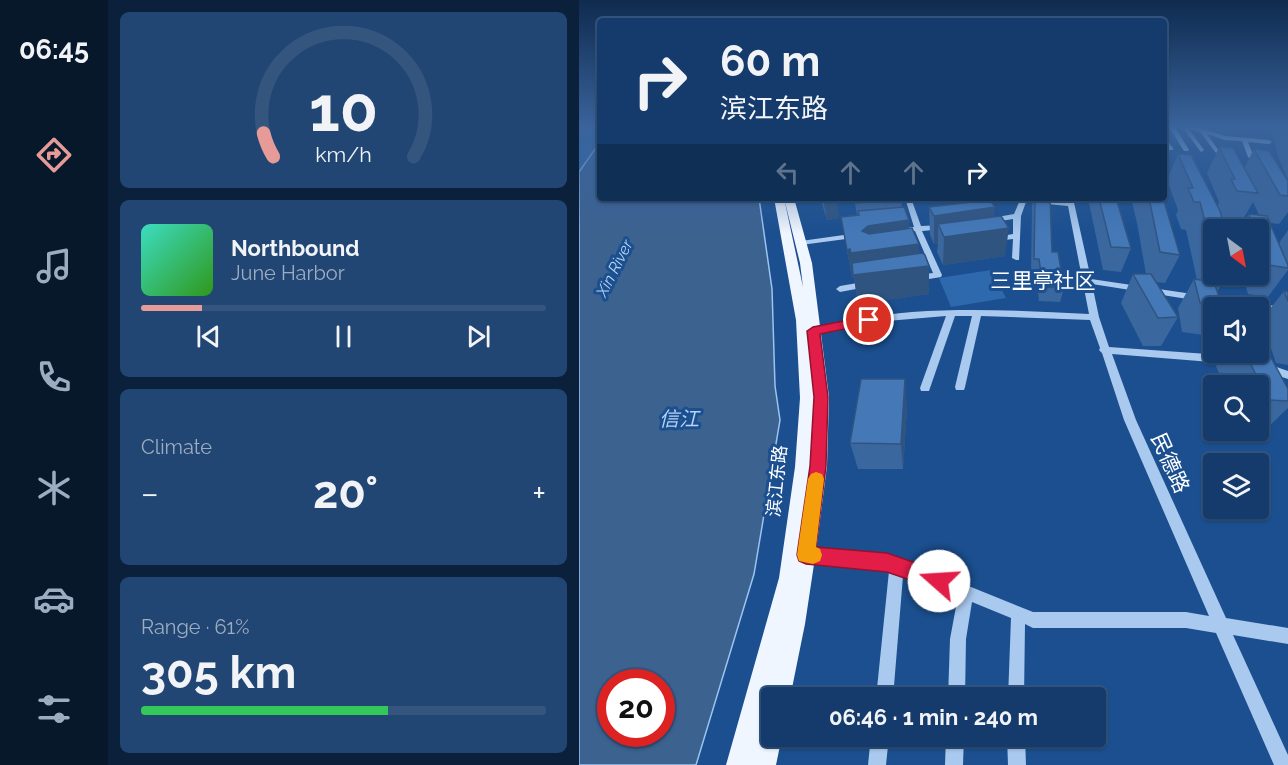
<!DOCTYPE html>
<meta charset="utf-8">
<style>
body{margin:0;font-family:Raleway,"Noto Sans SC",sans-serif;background:#214673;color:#f1f3f6;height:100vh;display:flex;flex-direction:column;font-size:22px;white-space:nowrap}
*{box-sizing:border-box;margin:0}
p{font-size:20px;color:#9dadc1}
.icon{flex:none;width:33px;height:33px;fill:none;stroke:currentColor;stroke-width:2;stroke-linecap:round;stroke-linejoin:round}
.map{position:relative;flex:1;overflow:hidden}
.sheet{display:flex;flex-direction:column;gap:12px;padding:12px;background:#0b203b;width:471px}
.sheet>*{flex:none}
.top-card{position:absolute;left:18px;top:18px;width:570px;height:183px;border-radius:6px;box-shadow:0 2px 4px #0004,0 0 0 2px #33557e;background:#143b6b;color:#f1f3f6;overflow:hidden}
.needle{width:39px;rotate:148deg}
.controls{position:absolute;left:624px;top:219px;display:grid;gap:12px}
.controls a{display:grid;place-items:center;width:66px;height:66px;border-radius:6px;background:#143b6b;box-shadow:0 2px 4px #0004,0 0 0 2px #33557e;font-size:30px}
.speed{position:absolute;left:18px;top:669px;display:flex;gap:12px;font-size:30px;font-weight:700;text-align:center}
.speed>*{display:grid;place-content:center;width:78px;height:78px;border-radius:50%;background:#143b6b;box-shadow:0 2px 4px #0004,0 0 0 2px #33557e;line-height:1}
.speed .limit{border:9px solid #d22;background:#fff;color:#111}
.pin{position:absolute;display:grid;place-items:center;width:51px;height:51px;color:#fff;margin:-26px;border:3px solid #fff;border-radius:50%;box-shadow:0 2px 6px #0007}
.me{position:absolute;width:66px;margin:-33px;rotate:289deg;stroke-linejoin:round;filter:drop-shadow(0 0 4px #0008)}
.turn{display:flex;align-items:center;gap:21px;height:126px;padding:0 24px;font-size:27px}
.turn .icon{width:78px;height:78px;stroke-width:2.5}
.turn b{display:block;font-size:42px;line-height:51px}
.lanes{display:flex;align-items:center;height:57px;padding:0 24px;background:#0003;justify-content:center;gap:30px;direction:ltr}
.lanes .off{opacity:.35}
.big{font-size:45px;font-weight:700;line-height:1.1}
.sheet .card{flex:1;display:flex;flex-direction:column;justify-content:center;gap:9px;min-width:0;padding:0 21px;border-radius:9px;background:#214673}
.sheet .dial{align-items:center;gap:0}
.dial svg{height:156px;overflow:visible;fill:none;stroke:#33557e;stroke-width:7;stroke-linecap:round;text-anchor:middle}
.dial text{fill:#f1f3f6;stroke:none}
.song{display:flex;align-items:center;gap:18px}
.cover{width:72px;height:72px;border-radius:9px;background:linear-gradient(135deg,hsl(170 70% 55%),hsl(110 70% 35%))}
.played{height:6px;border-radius:3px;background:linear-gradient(90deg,#e69b98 15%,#33557e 15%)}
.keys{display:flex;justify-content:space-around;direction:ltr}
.heat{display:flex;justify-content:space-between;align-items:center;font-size:33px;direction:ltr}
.charge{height:9px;border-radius:4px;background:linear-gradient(90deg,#34c759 61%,#33557e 0)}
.trip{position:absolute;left:182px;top:687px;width:345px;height:60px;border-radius:6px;background:#143b6b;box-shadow:0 2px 4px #0004,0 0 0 2px #33557e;font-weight:700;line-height:60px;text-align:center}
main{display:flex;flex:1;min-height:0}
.tab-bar{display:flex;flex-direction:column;width:108px;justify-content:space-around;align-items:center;background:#08182b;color:#9dadc1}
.tab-bar .icon{width:42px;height:42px}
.tab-bar .active{color:#e69b98}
.tab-bar b{font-size:27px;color:#f1f3f6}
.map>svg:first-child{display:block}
.green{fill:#2e69ad}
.water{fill:#3c6290;stroke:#9cc4f0;stroke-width:1.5;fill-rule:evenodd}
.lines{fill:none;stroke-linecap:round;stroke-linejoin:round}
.minor{fill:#a9c9ee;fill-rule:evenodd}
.major{fill:#f0f6ff;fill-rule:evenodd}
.wall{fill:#3a679d}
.shaded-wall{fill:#305480}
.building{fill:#4478b7;stroke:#305480;stroke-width:1.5}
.route{fill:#e11d48;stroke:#92132f;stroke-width:1.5}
.slow{fill:#f59e0b}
.labels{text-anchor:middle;stroke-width:6;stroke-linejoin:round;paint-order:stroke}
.far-water-label{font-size:16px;font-style:italic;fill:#b5d3f5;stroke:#1b4f8f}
.street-label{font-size:18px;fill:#fff;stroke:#1b4f8f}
.water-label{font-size:20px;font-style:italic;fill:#b5d3f5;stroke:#1b4f8f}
.quarter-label{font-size:21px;fill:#fff;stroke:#1b4f8f}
.near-street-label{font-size:21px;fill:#fff;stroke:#1b4f8f}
</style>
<main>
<nav class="tab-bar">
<b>06:45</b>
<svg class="icon active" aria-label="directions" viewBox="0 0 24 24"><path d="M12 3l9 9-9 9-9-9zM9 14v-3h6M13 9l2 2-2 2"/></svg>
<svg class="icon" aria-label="music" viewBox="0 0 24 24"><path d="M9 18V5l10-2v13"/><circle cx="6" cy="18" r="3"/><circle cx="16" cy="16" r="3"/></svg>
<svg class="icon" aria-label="phone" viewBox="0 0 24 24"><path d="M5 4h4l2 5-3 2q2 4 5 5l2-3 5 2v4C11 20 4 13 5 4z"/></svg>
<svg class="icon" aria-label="climate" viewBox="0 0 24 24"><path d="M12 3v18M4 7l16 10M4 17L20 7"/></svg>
<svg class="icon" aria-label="car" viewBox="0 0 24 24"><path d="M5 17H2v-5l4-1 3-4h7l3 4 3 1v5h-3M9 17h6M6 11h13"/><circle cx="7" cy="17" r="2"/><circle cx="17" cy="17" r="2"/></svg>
<svg class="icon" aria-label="filters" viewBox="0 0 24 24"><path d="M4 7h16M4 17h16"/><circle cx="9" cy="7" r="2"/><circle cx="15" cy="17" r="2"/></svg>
</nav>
<section class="sheet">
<div class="card dial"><svg viewBox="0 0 100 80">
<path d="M14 69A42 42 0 1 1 86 69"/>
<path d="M14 69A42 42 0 0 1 9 57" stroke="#e69b98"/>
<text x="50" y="56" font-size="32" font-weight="700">10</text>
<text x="50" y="72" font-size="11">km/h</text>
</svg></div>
<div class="card">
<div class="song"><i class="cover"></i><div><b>Northbound</b><p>June Harbor</p></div></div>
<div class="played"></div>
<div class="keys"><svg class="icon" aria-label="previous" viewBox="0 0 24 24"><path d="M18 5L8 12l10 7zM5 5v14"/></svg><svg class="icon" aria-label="pause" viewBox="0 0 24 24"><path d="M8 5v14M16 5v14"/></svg><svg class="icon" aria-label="next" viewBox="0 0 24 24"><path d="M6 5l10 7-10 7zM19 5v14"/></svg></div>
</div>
<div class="card"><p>Climate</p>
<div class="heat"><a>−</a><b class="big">20°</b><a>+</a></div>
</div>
<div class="card"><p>Range · 61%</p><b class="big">305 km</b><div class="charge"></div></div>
</section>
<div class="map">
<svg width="709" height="765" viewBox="0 0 709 765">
<rect width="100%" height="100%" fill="#1b4f8f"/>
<!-- green -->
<g class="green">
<polygon points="0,127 21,127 21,142 0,172"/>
<polygon points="412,270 427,298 372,307 360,278"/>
</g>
<!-- water -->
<path class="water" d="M 21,142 L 21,198 L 180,198 L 193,289 L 196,386 L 201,420 L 175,574 L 117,765 L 0,765 L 0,172 ZM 32,682 L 82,682 L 82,734 L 32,734 Z"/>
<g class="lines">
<!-- minor -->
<g class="minor">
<polygon points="590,127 596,127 610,150 609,151 605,151"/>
<polygon points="603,127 622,128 646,136 690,140 693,142 690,144 669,142 675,157 672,159 669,157 663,141 646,140 628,134 640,151 637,153 621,132 610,129 625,150 622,152"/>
<polygon points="585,137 594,148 594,150 590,150 585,143"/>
<polygon points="326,198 332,198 342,226 365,225 369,227 365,229 343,231 363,275 362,277 338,281 334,278 338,275 354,273 336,231 321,232 317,230 321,228 335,227"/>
<path d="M 444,198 L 488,202 L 488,198 L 494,198 L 512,279 L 709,308 L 709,314 L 680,310 L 680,308 L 666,308 L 513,284 L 520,317 L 530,347 L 657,356 L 662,360 L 657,364 L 533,354 L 557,420 L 647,618 L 709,628 L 709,644 L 654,635 L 709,755 L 709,765 L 695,765 L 637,633 L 607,628 L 454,628 L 446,624 L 445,698 L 429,698 L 432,618 L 393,602 L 387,639 L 386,698 L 369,698 L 371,639 L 379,596 L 324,576 L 314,698 L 297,698 L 310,571 L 224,562 L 219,560 L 217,555 L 219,550 L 224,548 L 308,556 L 360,574 L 454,612 L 607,612 L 630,616 L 545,420 L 523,353 L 520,350 L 521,348 L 511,320 L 402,316 L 386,387 L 385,390 L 377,390 L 376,387 L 393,316 L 376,316 L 351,388 L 350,391 L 342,391 L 341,388 L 367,316 L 296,322 L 228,335 L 223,332 L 228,329 C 263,323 298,315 333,312 C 392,308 451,311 510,314 L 489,206 L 447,202 L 442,216 L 440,260 L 437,260 L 433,258 L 434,239 L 417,241 L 413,239 L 417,237 L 434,234 L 434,219 L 410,223 L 406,221 L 407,219 L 435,214 L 441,200 Z"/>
<polygon points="279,233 282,233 282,237 222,245 218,243 222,241"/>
<polygon points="290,281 294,284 293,286 261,292 257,289 261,286"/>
<polygon points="686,363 709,371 709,379 682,370 681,367"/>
<polygon points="292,736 310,736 307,765 289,765"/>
<polygon points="367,736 385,736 384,765 366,765"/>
<polygon points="428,736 446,736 447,765 429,765"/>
</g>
<!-- major -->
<polygon class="major" points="195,198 205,198 224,287 221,263 205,198 215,198 233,263 250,397 248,466 237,551 226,624 211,698 192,698 192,707 189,703 185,717 192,714 192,736 203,736 197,765 147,765 200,578 216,467 221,398 217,320"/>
</g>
<!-- wall -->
<g class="wall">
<polygon points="696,127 709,127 709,180 700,159 693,132"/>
<polygon points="640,147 665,168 675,149 709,181 709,212 700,224 691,223 700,243 709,230 709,271 709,270 689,297 669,294 663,274 680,274 680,230 660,230 670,214 680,215 674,202 663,221 643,219 634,230 634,274 648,274 639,290 638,290 643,306 641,308 634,308 634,318 624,335 603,332 599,308 615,279 618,280 607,230 602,229 597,215 599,210 588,180 599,154 638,206 640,202 628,173"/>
<polygon points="241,198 257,198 260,218 248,220"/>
<polygon points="275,198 322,198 323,207 330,220 330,228 340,244 340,254 350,266 350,294 279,304 275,278 273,278 262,217 278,215"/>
<polygon points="454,198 474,198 471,198 473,252 485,288 481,302 460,301 457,274 452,274 453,205"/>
<polygon points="509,198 537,198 552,248 542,272 524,270"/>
<polygon points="552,198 584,198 601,255 586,283 577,282 599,317 582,346 564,346 542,303 554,274 567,274 558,223"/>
<polygon points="350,207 415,217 426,256 364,265 358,252 359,244 355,244 351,235"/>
<polygon points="705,291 709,292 709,365 697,363 682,320"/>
<polygon points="647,352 680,352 709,389 709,408 687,429 680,428 680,386 645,386 637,366"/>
<polygon points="328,407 324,469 279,469 271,443"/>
</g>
<!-- shaded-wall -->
<g class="shaded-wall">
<polygon points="244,198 257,198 260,218 248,220"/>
<polygon points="416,207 414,230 430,228 426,256 364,265 365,237 359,224 359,244 355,244 355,216"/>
<polygon points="330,220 331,245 340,244 341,267 350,266 350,294 279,304 275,278 273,278 268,250 271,249 283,231 289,226"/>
<polygon points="326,379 328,407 324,469 322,444"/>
</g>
<!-- building -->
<g class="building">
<polygon points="640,147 654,148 679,193 658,191 652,179 656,179"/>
<polygon points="675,149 690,151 709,181 709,196 701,195"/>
<polygon points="599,154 612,155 641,211 647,230 634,230 634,251 621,202 615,202 609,188 614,188"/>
<polygon points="276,198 322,198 323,199 277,203"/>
<polygon points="456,198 471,198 473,252 479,252 485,288 464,287 460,259 455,259"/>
<polygon points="520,198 537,198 552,248 532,247"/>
<polygon points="570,198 584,198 601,255 581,252"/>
<polygon points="411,200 416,207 355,216 350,207"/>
<polygon points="325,207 330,220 289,226 283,231 290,234 333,228 340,244 272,253 271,249 268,250 262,217 280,215 279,211"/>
<polygon points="670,214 688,216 709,265 709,268 689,265 680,239 680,230 676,230"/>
<polygon points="422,216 430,228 365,237 359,224"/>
<polygon points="343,253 346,255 350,266 274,275 273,263"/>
<polygon points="554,274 572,274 599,317 579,318"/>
<polygon points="615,279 635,282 643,306 621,303"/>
<polygon points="705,291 709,292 709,301"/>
<polygon points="680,340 683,341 709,389 709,401 689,400 666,352 680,352"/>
<polygon points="282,379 326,379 322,444 271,443"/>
</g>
<!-- sky -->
<linearGradient id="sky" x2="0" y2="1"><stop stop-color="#0f2b4f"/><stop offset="0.54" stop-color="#39639b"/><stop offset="1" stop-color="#39639b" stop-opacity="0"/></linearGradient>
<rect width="709" height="234" fill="url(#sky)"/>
<!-- route -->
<polygon class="route" points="290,316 294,318 294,323 241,334 249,397 247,466 237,547 308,553 360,571 366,574 369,581 366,588 360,590 308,572 227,564 220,561 218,555 231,466 235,397 228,331 234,327"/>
<!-- slow -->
<polygon class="slow" points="237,472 243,474 245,479 237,547 241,549 243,555 241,561 234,564 220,561 218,555 229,479 232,474"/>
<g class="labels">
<!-- far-water labels -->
<g class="far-water-label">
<text transform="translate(35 268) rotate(-63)" y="6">Xin River</text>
</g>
<!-- street labels -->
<g class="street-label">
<text transform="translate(198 481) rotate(-84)" y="6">滨江东路</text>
</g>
<!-- water labels -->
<g class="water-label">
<text x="100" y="426">信江</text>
</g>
<!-- quarter labels -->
<g class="quarter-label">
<text x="464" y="288">三里亭社区</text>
</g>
<!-- near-street labels -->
<g class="near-street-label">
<text transform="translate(591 463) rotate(66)" y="7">民德路</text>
</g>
</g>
</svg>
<div class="controls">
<a><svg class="needle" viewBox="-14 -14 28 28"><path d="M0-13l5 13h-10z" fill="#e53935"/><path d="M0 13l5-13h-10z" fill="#9dadc1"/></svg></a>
<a><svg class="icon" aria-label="sound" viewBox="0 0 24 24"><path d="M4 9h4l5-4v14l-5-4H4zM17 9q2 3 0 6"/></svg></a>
<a><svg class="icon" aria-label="search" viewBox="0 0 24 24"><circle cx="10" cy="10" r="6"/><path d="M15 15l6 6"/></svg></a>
<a><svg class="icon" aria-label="layers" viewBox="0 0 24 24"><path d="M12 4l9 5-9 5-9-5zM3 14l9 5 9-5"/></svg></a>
</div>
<div class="speed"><div class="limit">20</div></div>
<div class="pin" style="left:290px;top:320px;background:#d93025"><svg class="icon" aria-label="arrive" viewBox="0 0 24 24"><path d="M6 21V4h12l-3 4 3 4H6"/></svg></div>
<svg class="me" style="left:360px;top:581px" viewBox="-20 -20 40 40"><circle r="19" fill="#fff"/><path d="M0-13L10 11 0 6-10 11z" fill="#e11d48"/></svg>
<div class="trip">06:46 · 1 min · 240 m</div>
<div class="top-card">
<div class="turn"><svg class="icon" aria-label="right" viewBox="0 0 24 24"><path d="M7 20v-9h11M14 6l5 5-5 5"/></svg><div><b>60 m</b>滨江东路</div></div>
<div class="lanes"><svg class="icon off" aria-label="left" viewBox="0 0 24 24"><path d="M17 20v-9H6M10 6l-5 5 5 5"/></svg><svg class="icon off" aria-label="ahead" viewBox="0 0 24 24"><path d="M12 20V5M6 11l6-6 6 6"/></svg><svg class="icon off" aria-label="ahead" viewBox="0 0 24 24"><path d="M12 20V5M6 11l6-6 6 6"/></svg><svg class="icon" aria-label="right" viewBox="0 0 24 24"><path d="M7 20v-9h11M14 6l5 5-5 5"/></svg></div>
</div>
</div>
</main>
